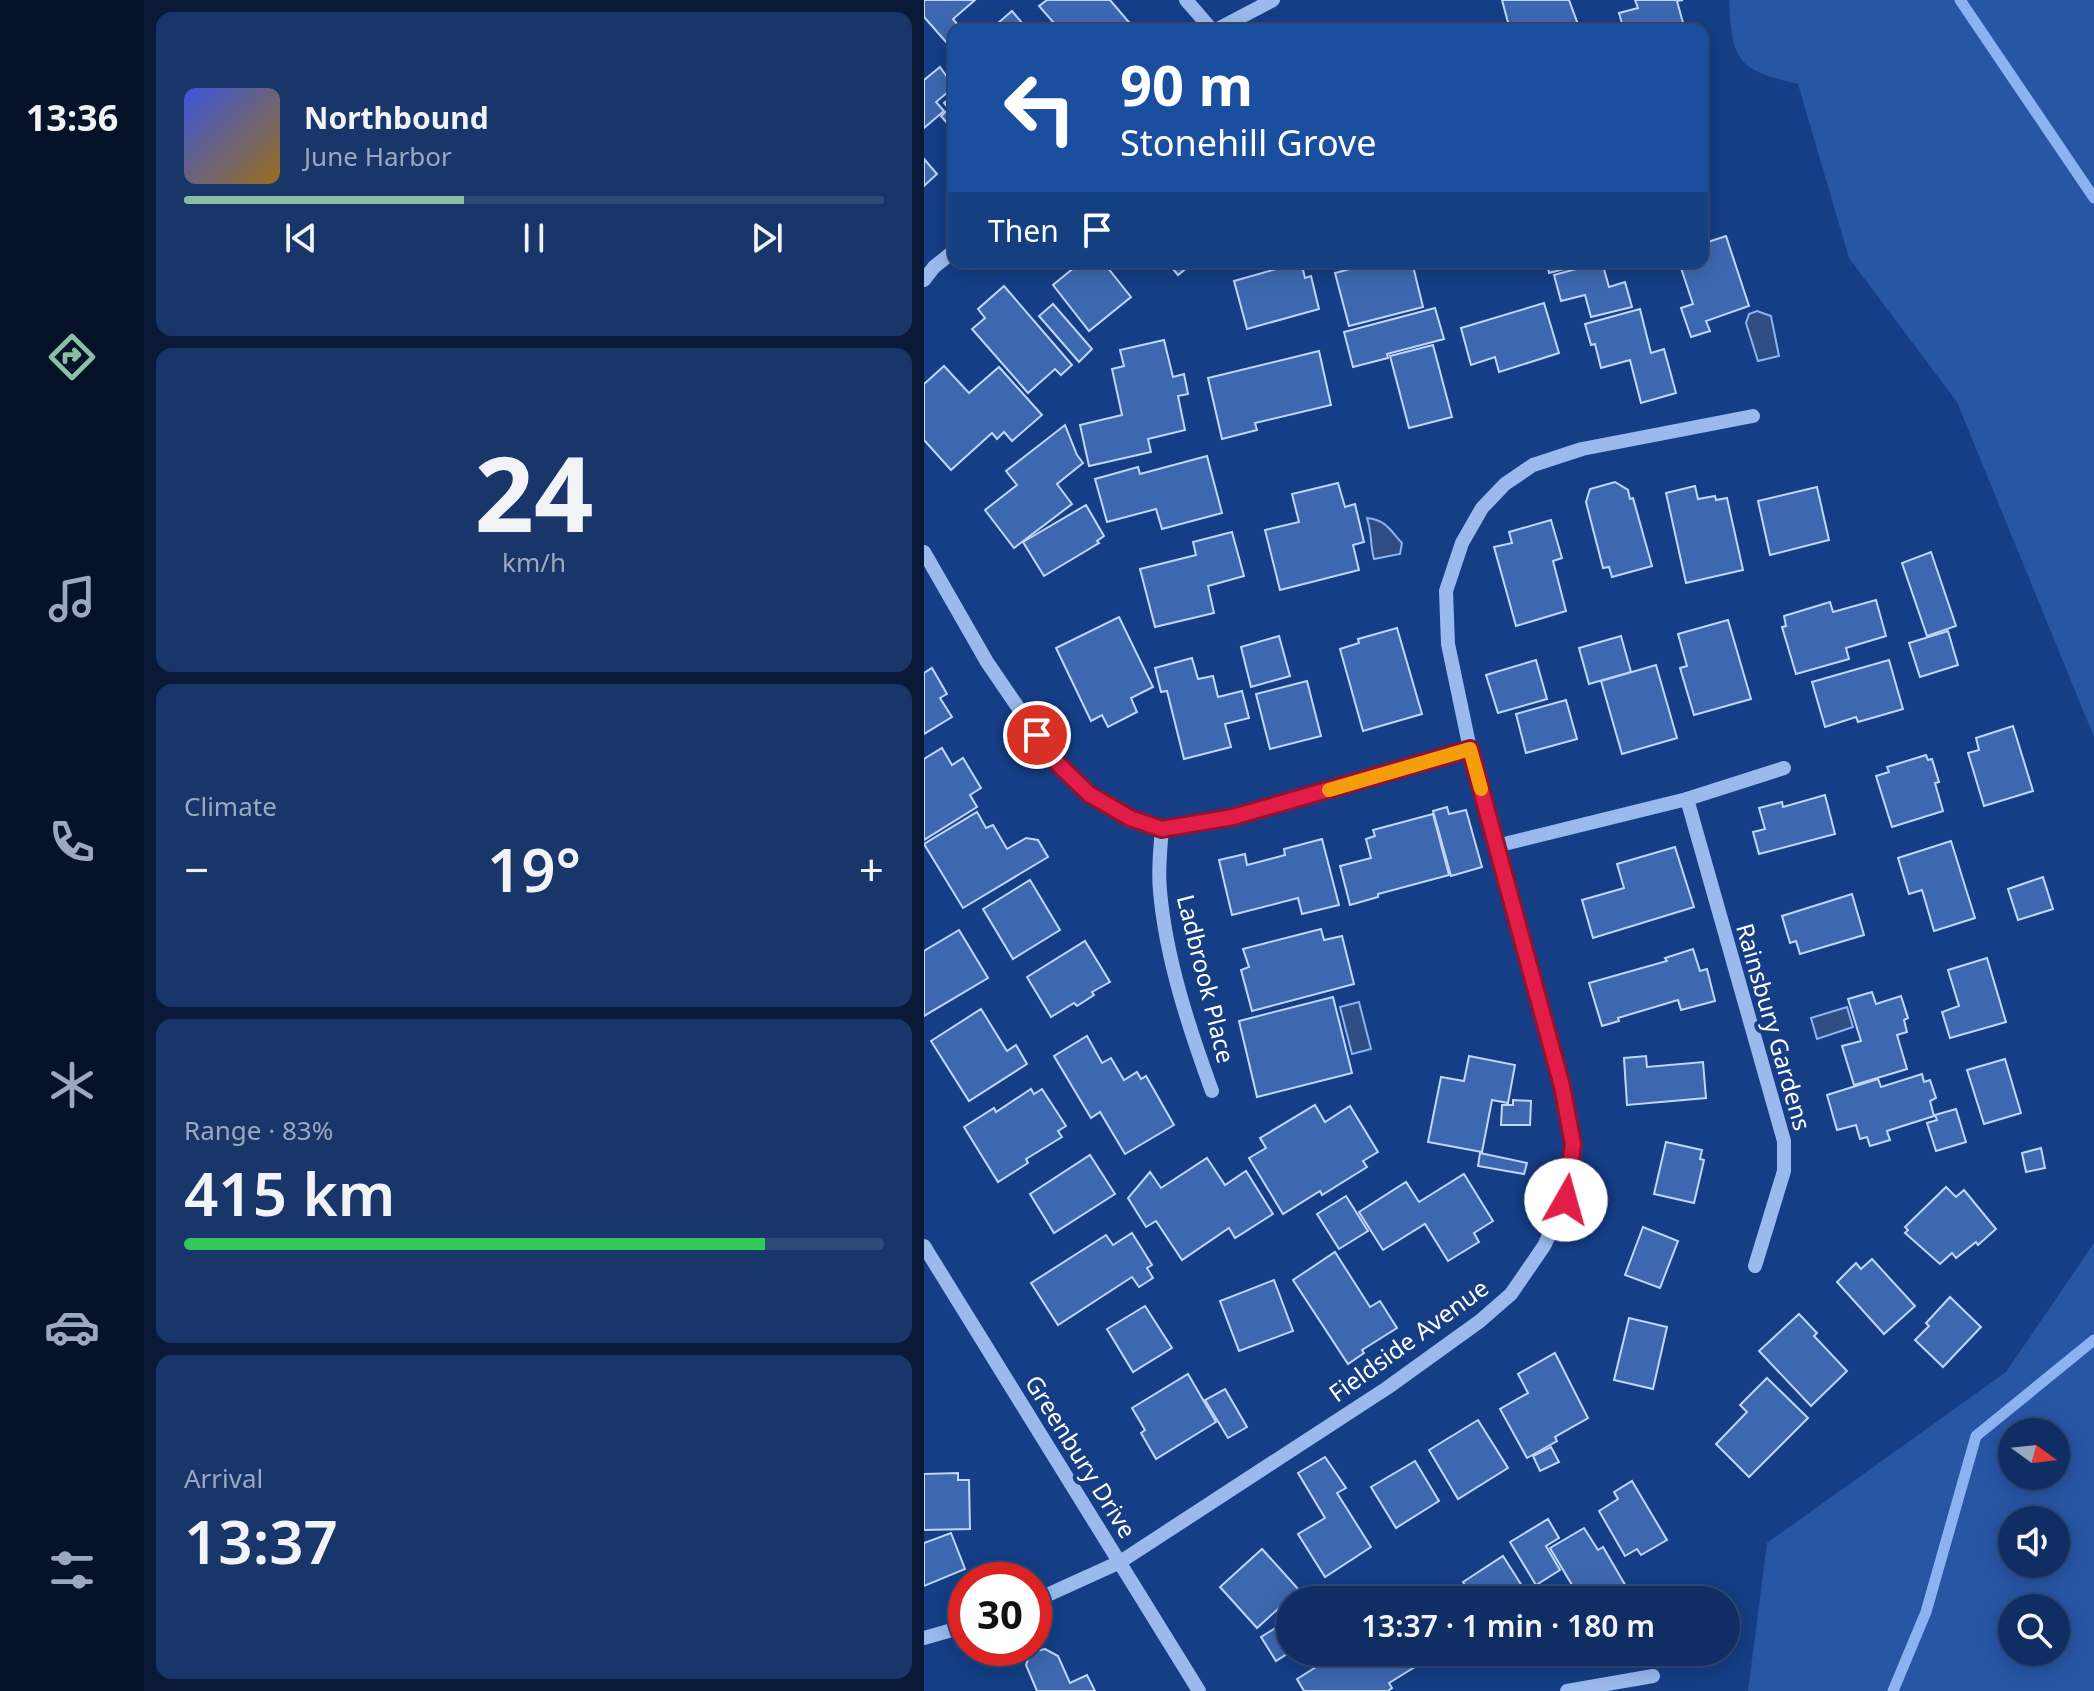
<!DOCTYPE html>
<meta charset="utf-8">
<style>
body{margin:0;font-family:"Noto Sans",sans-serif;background:#19366a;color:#f1f3f6;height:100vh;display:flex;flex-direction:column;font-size:30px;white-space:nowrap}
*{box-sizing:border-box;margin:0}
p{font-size:26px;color:#9ca8bf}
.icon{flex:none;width:44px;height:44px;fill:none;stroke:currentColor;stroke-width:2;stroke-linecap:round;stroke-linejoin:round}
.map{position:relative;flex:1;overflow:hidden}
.drawer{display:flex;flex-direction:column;gap:12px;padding:12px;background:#091937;width:780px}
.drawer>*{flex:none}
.guide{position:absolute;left:24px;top:24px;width:760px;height:244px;border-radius:16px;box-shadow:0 4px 20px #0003,0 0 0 2px #304a78;background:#1a4fa0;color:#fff;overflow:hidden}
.needle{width:52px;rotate:105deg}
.tools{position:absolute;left:1074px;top:1418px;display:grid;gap:16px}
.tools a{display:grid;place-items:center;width:72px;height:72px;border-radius:50%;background:#102e64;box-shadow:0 4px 20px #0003,0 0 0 2px #304a78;font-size:40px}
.speed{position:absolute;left:24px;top:1562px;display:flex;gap:16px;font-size:40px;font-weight:700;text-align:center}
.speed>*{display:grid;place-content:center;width:104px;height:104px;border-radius:50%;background:#102e64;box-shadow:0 4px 20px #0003,0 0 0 2px #304a78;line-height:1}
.speed .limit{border:12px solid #d22;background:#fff;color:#111}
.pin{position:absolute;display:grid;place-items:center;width:68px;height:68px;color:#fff;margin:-34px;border:4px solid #fff;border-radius:50%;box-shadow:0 2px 8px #0007}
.me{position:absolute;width:88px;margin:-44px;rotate:7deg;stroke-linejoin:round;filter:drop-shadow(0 0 6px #0008)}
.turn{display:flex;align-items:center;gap:28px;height:168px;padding:0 40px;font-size:36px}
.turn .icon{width:104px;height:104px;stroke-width:2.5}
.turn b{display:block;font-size:56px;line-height:68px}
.then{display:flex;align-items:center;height:76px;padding:0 40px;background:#0003;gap:16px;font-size:30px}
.big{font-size:60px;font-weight:600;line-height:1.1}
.drawer .tile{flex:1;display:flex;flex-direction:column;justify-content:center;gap:12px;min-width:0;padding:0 28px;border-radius:16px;background:#19366a}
.drawer .dial{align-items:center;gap:0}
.dial b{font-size:104px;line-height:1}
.song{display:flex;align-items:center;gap:24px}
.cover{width:96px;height:96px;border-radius:12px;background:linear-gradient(135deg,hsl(230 70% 55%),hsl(40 70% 35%))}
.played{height:8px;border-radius:4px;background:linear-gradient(90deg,#8abfa5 40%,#304a78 40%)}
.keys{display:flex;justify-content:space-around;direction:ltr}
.heat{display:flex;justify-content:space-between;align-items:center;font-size:44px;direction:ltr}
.charge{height:12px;border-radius:6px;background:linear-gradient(90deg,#34c759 83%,#304a78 0)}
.trip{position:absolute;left:352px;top:1586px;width:464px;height:80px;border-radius:40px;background:#102e64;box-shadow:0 4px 20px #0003,0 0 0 2px #304a78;font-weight:600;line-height:80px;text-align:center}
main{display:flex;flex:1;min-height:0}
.dock{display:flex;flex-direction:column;width:144px;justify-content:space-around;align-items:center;background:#061228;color:#9ca8bf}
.dock .icon{width:56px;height:56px}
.dock .active{color:#8abfa5}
.dock b{font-size:36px;color:#f1f3f6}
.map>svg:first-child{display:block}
.green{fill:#2756a5;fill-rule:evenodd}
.water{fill:#2e4d83;stroke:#8cb3f1;stroke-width:2}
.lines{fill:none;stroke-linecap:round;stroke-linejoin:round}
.stream{stroke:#8cb3f1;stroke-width:11}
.building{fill:#3d68b0;stroke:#c0d6fa;stroke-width:2}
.minor{stroke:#9abaee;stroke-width:14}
.route-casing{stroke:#92132f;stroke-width:20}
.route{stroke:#e11d48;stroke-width:14}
.slow{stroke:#f59e0b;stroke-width:14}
.labels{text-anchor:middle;stroke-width:8;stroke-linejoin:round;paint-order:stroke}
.street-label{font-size:24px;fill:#fff;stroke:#153e86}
</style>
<main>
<nav class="dock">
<b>13:36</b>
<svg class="icon active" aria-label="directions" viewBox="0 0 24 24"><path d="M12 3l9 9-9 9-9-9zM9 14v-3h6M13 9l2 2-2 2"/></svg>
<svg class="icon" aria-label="music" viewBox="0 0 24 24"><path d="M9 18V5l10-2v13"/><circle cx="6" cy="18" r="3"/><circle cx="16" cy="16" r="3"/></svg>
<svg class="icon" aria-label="phone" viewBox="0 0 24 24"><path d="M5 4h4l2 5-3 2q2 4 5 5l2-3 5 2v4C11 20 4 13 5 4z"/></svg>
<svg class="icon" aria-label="climate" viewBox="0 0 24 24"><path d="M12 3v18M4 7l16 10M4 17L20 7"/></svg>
<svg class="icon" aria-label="car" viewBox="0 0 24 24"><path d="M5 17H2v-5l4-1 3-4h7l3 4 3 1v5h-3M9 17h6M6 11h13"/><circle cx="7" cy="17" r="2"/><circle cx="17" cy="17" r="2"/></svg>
<svg class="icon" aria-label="filters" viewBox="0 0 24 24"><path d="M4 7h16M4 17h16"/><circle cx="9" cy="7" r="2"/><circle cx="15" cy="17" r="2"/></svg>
</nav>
<section class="drawer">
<div class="tile">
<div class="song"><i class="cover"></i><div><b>Northbound</b><p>June Harbor</p></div></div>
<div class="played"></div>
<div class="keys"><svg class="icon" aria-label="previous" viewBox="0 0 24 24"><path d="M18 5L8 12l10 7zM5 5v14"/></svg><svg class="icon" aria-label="pause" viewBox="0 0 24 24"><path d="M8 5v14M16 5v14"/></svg><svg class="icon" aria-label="next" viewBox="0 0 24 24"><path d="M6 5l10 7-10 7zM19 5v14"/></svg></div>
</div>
<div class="tile dial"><b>24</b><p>km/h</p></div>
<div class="tile"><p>Climate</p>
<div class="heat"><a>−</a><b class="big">19°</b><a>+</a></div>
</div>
<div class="tile"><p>Range · 83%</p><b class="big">415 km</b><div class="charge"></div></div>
<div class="tile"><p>Arrival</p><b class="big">13:37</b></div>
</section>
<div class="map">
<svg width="1170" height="1691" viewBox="0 0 1170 1691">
<rect width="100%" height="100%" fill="#153e86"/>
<!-- green -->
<g class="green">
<path d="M 805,0 L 1170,0 L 1170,737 L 1033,402 L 925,258 L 874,84 C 814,70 808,62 805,0 Z"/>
<path d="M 1170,1243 L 1170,1691 L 824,1691 L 843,1543 L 1082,1372 ZM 1088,1432 L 1132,1432 L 1132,1476 L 1088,1476 ZM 1088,1520 L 1132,1520 L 1132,1564 L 1088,1564 ZM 1088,1608 L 1132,1608 L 1132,1652 L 1088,1652 Z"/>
</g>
<!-- water -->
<g class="water">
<polygon points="833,311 847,316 855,356 834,361 822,323 825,314"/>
<path d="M 443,518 C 462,520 466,530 478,543 L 476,554 L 450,559 C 446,545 448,532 443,518 Z"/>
<polygon points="435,1002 447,1049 428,1054 416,1007"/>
<polygon points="923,1007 929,1027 893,1039 887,1018"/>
</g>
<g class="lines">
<!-- stream -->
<g class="stream">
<polyline points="1036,0 1170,198"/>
<polyline points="969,1691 1002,1612 1052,1436 1170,1340"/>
</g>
</g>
<!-- building -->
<g class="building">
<polygon points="0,0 51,0 29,19 38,30 30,30 30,37 23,43 0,17"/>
<polygon points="123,0 186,0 209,27 206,30 136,30 115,6"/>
<polygon points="578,0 645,0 656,30 586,30"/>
<polygon points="711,0 759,0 753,1 761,30 700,30 695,13 714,8"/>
<polygon points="88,11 104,30 66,30"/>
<polygon points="16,67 30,87 12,102 20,111 0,128 0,80"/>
<polygon points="30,95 30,131 17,116 25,109 20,103"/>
<polygon points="0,159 13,174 0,186"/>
<polygon points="802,236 825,306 782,321 786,331 767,337 757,308 769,304 755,262 778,262 778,244"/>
<polygon points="157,262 179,262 207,297 165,331 129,285"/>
<polygon points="243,262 270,262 254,275"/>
<polygon points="377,262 381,278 387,276 395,309 323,329 310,281"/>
<polygon points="436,262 488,262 499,307 425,326 411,273 437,266"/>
<polygon points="623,262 667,262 625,273"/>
<polygon points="678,262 685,287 701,282 708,307 667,317 661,295 637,301 630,275"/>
<polygon points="80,286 148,365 137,375 131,369 104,393 48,329 61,318 54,309"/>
<polygon points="620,303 635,353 575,372 571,357 547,365 537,328"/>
<polygon points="129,304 168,349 155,362 115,316"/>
<polygon points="511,308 520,339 463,354 464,358 429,367 420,332"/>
<polygon points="716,309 727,353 740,349 752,393 717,403 706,360 677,368 671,344 667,345 661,324"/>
<polygon points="240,340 249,377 260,374 264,394 254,396 261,430 224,439 227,452 165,466 156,425 198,415 188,369 200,366 196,350"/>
<polygon points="509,345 528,417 485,428 466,356"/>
<polygon points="395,351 407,405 331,423 333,430 298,439 284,378"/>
<polygon points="20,366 45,393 75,367 118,415 88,441 80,432 73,439 68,433 27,470 0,440 0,384"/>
<polygon points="141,425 153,455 159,463 133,484 148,504 90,548 61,510 93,485 82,471"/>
<polygon points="283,456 298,513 238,529 232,509 183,522 171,479 214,467 216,474"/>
<polygon points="691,482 704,490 706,499 709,498 728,566 688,577 685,567 679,568 662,502 666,489"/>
<polygon points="414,483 421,507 431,504 440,542 429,545 435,570 356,590 341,530 375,522 368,494"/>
<polygon points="771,486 774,499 791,496 792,500 803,498 819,570 762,583 742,493"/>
<polygon points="893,487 905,540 846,555 834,501"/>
<polygon points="162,505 180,536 173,541 175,543 120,576 99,542"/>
<polygon points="627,520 638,558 629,561 642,611 592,626 570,547 588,543 585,532"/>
<polygon points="308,532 320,576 284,586 290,613 231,627 216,569 272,555 269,542"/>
<polygon points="1007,552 1032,626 1003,636 978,563"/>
<polygon points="952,600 962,636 922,648 925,659 872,674 858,627 862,626 860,616 906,602 909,612"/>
<polygon points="195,617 229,687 207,698 213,712 184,727 178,715 167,721 132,648"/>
<polygon points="804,620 827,699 770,715 756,668 763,666 754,634"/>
<polygon points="473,628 498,714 439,731 416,649 435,643 434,639"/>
<polygon points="1024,631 1034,665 996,677 985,643"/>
<polygon points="355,636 366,676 327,687 317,647"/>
<polygon points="697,636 707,672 665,684 655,648"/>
<polygon points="268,658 274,679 289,676 294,697 318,691 325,718 301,724 307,747 260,759 243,691 237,692 231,668"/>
<polygon points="612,660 623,699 574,713 562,675"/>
<polygon points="965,660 979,709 934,722 932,717 901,727 888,682"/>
<polygon points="732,665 753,738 698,754 677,681"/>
<polygon points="8,668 23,694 16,698 28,717 0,734 0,673"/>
<polygon points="383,681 397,736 346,749 332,694"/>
<polygon points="642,700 653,739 602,753 592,714"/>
<polygon points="1089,726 1109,791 1060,806 1044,753 1055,750 1052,738"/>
<polygon points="18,748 28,765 39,758 57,788 46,795 53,807 0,840 0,759"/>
<polygon points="1002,755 1004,760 1008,759 1015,782 1011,783 1019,811 968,827 952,776 965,772 963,767"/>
<polygon points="901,795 911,834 835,854 829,832 841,829 835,808 858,802 859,807"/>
<polygon points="523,807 525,814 542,810 558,867 527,876 509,811"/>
<polygon points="53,812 62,828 69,825 83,849 102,838 114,840 124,857 39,908 0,844"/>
<polygon points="509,814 525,875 454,894 454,897 426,905 416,866 447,858 442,839 451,836 449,830"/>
<polygon points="398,839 415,905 378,914 374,898 308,915 295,860 321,854 323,865 361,855 360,849"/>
<polygon points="1027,841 1051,918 1010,931 998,890 985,894 974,858"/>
<polygon points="751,847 770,907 669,938 658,900 700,888 693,864"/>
<polygon points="1119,877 1129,909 1094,920 1084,889"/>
<polygon points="106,880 136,930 89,959 59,909"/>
<polygon points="928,894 940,935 876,954 872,941 866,943 858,916"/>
<polygon points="397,929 400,940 418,936 430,984 328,1011 317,970 325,967 319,949"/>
<polygon points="35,930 64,978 0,1016 0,951"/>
<polygon points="161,941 186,982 168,992 170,995 153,1006 150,1003 127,1017 103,977"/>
<polygon points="769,949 776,971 783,969 791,1001 757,1010 754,1000 694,1018 695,1021 678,1026 665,983 743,961 741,958"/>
<polygon points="1063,958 1082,1022 1026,1038 1018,1012 1035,1006 1024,970"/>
<polygon points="948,992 952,1004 977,996 984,1018 980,1020 983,1032 973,1035 983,1069 930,1085 918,1046 937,1041 924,999"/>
<polygon points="409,997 428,1073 333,1097 315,1021"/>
<polygon points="57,1009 83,1051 92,1045 103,1064 45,1101 7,1041"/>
<polygon points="163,1036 178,1063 187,1058 200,1080 213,1072 217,1079 222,1076 250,1125 201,1154 176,1112 167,1118 130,1056"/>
<polygon points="545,1056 591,1065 584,1103 568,1100 558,1152 504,1142 517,1077 540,1081"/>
<polygon points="722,1056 723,1067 779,1062 782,1098 703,1105 700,1058"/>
<polygon points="1081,1059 1097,1113 1060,1124 1043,1070"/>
<polygon points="998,1074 1000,1082 1006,1080 1012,1098 1006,1101 1010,1116 963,1131 966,1140 946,1146 943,1137 936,1139 932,1125 913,1130 903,1095 954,1079 957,1087"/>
<polygon points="107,1089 110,1094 118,1089 142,1126 134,1131 138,1137 102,1159 104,1163 74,1182 40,1127 70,1108 72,1112"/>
<polygon points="589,1100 607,1101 606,1125 577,1125 578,1105 589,1105"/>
<polygon points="391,1105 401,1122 426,1106 454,1152 439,1161 443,1167 398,1195 396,1191 359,1214 325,1158 342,1148 336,1138"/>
<polygon points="1032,1109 1042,1142 1012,1151 1003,1123 1013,1120 1011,1115"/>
<polygon points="742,1142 778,1150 776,1159 780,1160 770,1203 730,1194"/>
<polygon points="1117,1148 1121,1168 1102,1172 1098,1153"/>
<polygon points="556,1153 603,1163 600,1174 554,1166"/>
<polygon points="166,1155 191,1194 130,1233 106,1194"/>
<polygon points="283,1158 301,1185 322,1171 349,1214 311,1238 305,1228 258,1260 232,1221 222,1227 204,1198 226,1172 237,1188"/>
<polygon points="540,1174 569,1221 550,1233 555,1242 524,1261 501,1224 459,1250 435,1212 482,1182 495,1202"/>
<polygon points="1022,1187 1032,1197 1040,1190 1072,1229 1054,1245 1052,1242 1032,1258 1028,1253 1016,1264 981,1233 984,1230 981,1227"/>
<polygon points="422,1196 444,1231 415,1249 393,1214"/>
<polygon points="719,1227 754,1241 736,1288 701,1275"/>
<polygon points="208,1233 228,1265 223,1268 229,1278 215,1287 208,1277 134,1325 107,1283 182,1235 189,1245"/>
<polygon points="411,1252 446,1307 456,1301 473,1328 438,1350 440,1353 424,1364 369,1280"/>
<polygon points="948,1259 991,1306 960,1334 913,1282 932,1263 937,1269"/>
<polygon points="350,1280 369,1331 315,1351 296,1301"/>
<polygon points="1026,1297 1057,1327 1019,1367 991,1340 1005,1326 1002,1323"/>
<polygon points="221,1306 248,1348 209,1372 183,1329"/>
<polygon points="875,1314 893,1333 890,1336 923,1371 887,1406 835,1351"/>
<polygon points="705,1318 743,1327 729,1389 690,1380"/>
<polygon points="631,1353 664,1418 631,1437 633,1441 603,1458 576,1409 604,1393 594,1374"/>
<polygon points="264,1374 292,1422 232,1459 217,1433 221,1430 208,1408"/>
<polygon points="843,1378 884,1418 825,1477 792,1444 823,1412 816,1405"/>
<polygon points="301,1389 323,1427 304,1438 281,1400"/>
<polygon points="554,1420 584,1468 534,1499 505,1450"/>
<polygon points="627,1447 635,1462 616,1471 609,1456"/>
<polygon points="401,1457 422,1488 413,1493 447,1547 401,1577 374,1534 401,1518 374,1473"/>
<polygon points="491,1461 515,1501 472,1528 447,1487"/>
<polygon points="34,1473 34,1480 45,1480 46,1529 0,1530 0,1474"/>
<polygon points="708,1481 743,1540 717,1555 713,1549 701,1556 675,1511 694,1499 690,1492"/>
<polygon points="624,1519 635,1538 622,1546 636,1570 612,1585 586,1542"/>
<polygon points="660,1528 674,1550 679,1547 710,1600 657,1600 626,1548"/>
<polygon points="27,1533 41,1569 0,1586 0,1543"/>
<polygon points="338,1549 375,1590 333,1628 296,1587"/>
<polygon points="579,1556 607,1600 550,1600 539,1582"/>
<polygon points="366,1619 366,1652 352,1661 337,1637"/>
<polygon points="121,1649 134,1656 146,1683 163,1675 171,1691 113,1691 102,1665 105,1656 112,1651"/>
<polygon points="416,1652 418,1657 426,1652 515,1652 465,1683 468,1688 464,1691 380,1691 373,1679"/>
</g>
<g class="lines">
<!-- minor -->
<g class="minor">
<polyline points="262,0 288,30"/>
<polyline points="292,30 349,0"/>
<polyline points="0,280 10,267 30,251"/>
<polyline points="0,552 63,662 130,760 165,794 206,818 238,829 309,817 546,749"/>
<polyline points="763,799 860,1141 860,1171 831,1266"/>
<path d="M 238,829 C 236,849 234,871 236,891 C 242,959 265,1028 288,1091"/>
<polyline points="572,846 763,799 860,768"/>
<polyline points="0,1246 275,1691"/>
<polyline points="110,1601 196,1562 463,1388 556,1321 587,1294 620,1246 642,1200 649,1144 633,1064 546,749 524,644 522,591 538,543 558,508 581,484 609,465 658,449 829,416"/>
<polyline points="0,1638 42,1626"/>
<polyline points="643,1691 729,1676"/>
</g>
</g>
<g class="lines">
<!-- route casing -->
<g class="route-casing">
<polyline id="route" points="113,735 130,760 165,794 206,818 238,829 309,817 546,749 638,1086 649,1144 642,1200"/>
</g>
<!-- route -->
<use href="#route" class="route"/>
<!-- slow -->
<polyline class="slow" points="405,790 546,749 557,789"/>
</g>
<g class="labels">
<!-- street labels -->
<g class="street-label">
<text transform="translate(281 979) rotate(76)" y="8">Ladbrook Place</text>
<text transform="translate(849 1027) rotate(74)" y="8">Rainsbury Gardens</text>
<text transform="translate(485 1341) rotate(-36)" y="8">Fieldside Avenue</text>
<text transform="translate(156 1457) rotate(58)" y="8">Greenbury Drive</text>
</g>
</g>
</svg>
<div class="tools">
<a><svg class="needle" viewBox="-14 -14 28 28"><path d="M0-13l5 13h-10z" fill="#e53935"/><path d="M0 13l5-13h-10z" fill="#9ca8bf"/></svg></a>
<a><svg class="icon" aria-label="sound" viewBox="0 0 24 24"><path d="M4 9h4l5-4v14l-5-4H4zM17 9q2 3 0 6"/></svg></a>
<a><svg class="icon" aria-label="search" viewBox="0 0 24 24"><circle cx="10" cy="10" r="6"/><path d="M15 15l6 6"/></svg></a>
</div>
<div class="speed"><div class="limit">30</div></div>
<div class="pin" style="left:113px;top:735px;background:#d93025"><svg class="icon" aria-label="arrive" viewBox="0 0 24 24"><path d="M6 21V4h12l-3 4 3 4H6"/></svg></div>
<svg class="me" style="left:642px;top:1200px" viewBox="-20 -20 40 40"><circle r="19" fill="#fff"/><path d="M0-13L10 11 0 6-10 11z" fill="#e11d48"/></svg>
<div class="trip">13:37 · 1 min · 180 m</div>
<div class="guide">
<div class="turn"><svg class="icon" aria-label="left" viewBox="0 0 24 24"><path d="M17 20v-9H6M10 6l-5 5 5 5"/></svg><div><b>90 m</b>Stonehill Grove</div></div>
<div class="then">Then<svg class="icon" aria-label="arrive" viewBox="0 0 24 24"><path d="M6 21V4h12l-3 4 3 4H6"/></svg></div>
</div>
</div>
</main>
